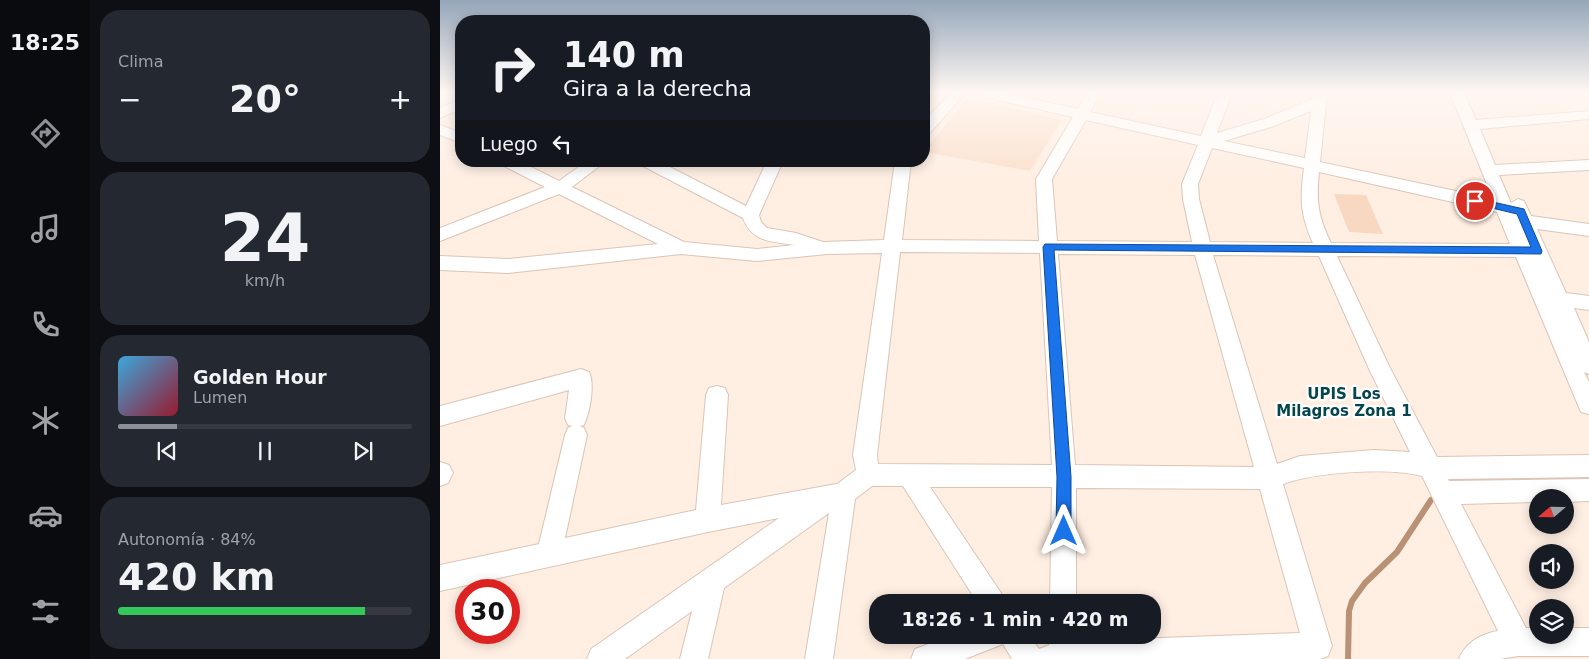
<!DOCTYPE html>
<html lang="es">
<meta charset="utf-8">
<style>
body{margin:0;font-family:"DejaVu Sans",sans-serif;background:#242831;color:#f1f3f6;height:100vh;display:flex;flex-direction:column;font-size:19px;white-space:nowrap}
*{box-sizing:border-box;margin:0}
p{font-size:16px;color:#9ea1a6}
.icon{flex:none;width:28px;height:28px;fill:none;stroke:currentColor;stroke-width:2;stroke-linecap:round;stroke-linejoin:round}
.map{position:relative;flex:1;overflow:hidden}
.drawer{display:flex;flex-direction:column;gap:10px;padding:10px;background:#0d0f14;width:350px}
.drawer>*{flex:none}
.hud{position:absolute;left:15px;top:15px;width:475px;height:152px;border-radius:20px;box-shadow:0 2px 12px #0003;background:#171b24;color:#f1f3f6;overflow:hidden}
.needle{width:32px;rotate:250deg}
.buttons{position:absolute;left:1089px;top:489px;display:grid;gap:10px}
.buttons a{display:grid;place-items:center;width:45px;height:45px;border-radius:50%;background:#171b24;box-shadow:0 2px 12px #0003;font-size:25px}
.speed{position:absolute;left:15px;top:579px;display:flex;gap:10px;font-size:25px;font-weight:700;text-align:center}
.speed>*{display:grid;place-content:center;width:65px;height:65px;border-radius:50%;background:#171b24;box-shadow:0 2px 12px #0003;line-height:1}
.speed .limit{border:8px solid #d22;background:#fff;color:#111}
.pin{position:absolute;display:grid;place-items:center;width:42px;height:42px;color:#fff;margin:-21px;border:2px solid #fff;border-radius:50%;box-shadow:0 1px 5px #0007}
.me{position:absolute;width:55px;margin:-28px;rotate:0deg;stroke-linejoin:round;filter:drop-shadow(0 0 4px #0008)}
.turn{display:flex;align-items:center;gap:18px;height:105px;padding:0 25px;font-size:22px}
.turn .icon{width:65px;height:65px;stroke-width:2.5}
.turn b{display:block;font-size:35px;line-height:42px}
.then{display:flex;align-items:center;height:48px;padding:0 25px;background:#0003;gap:10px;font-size:19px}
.big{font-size:38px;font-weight:700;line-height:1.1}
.drawer .widget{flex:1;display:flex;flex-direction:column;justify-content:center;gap:8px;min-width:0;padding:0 18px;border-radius:20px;background:#242831}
.drawer .dial{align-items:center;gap:0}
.dial b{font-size:65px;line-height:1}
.song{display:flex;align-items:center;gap:15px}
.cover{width:60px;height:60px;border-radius:8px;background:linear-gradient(135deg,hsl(200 70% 55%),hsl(350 70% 35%))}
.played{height:5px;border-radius:2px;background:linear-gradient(90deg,#8c9099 20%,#363941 20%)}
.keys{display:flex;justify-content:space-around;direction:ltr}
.heat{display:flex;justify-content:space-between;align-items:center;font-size:28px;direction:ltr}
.charge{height:8px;border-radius:4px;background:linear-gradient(90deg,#34c759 84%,#363941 0)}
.trip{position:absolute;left:429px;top:594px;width:292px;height:50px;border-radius:20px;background:#171b24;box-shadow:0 2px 12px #0003;font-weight:700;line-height:50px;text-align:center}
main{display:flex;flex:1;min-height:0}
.dock{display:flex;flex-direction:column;width:90px;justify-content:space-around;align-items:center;background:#090b0e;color:#9ea1a6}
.dock .icon{width:35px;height:35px}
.dock .current{color:#8c9099}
.dock b{font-size:22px;color:#f1f3f6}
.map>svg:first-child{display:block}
.built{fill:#fbdfcb}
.green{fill:#f9d8c1}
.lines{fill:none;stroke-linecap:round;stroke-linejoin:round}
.stream{stroke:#b99174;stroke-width:6}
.minor-casing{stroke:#dac5b7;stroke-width:2}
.minor{fill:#fff;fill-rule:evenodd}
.route{fill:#1a73e8;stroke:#114b97}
.labels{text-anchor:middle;stroke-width:4.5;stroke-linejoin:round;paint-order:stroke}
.neighbourhood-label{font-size:15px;font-weight:bold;fill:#05464e;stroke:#fff}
</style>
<main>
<nav class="dock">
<b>18:25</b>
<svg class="icon current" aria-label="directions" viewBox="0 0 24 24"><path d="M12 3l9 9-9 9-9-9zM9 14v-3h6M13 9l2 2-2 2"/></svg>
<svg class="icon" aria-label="music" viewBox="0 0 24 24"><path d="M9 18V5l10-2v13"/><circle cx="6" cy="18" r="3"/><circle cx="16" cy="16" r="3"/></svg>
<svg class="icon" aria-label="phone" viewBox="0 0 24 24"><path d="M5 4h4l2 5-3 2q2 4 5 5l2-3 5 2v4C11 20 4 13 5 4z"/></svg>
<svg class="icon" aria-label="climate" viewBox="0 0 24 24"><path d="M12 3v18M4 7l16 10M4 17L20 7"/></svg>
<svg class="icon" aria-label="car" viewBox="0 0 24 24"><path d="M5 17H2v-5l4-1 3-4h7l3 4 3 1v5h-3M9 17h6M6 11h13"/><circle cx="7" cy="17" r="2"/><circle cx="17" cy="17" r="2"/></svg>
<svg class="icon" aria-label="filters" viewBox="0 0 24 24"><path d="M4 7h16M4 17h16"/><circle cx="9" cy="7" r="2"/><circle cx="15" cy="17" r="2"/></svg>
</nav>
<section class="drawer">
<div class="widget"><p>Clima</p>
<div class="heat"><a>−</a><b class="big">20°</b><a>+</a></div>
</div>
<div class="widget dial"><b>24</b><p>km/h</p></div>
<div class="widget">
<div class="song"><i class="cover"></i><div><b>Golden Hour</b><p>Lumen</p></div></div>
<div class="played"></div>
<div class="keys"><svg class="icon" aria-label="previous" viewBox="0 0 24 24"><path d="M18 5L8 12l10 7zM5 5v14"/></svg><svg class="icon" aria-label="pause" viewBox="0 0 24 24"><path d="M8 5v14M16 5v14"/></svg><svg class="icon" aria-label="next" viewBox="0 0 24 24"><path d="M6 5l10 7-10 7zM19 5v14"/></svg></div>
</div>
<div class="widget"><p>Autonomía · 84%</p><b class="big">420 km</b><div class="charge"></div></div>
</section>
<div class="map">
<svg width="1149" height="659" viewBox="0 0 1149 659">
<rect width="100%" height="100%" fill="#ffeee2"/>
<!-- built -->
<polygon class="built" points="527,98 622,120 590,171 484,152"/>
<!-- green -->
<polygon class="green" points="894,194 926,195 943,234 909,232"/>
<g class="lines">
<!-- stream -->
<g class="stream">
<polyline points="1025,479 1149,478"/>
<polyline points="908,659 909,611 912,601 925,583 957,552 991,500"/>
</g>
<!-- minor casing -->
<g class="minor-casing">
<g id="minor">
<polygon points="510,93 525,93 489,134 484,135 484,122"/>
<path d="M 539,93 L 565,93 L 638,109 L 647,93 L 661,93 L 650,112 L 761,136 L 778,93 L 792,93 L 777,133 L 824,119 L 872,99 L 873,93 L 887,93 L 880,162 L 1053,199 L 1010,93 L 1024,93 L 1036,120 L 1149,111 L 1149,119 L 1040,129 L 1055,165 L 1149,160 L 1149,170 L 1059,175 L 1071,203 L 1078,199 L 1084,201 L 1091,216 L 1149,224 L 1149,236 L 1097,229 L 1126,293 L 1149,296 L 1149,310 L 1134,308 L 1149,342 L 1149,374 L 1144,372 L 1149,382 L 1149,414 L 1141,412 L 1138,405 L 1076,257 L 897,256 L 950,368 L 997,457 L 1149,455 L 1149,477 L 1008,479 L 1009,481 L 1149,479 L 1149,501 L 1125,502 L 1125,498 L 1098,498 L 1098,502 L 1021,504 L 1086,628 L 1098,628 L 1098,635 L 1125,635 L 1125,628 L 1149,628 L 1149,656 L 1078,656 L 1060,659 L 1019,659 C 1026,642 1041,634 1058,631 L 982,476 C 949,467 875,472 843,484 L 892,646 L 888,656 L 880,659 L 572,659 L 563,644 L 525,659 L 471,659 L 475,649 L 513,635 L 589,635 L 599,649 L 609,645 L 609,635 L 637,635 L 637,641 L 860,633 L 820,489 L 636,488 L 636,602 L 610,602 L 612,487 L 490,487 L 561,593 L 565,602 L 537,602 L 463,486 L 432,486 L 415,499 L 393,659 L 365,659 L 389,513 L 284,588 L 268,659 L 240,659 L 252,611 L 185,659 L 147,659 L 151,649 L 339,518 L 268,532 L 0,591 L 0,565 L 99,544 L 125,435 L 128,428 L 132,426 L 128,425 L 125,418 L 129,390 L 0,426 L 0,406 L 141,369 L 149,372 C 155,384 150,412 144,425 L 140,426 L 144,428 L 147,435 L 125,538 L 256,510 L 266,395 L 269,388 L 277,386 L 285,388 L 288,395 L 281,505 L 391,485 L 397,484 L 416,470 L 413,455 L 442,253 L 387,254 L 317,261 L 241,254 L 68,273 L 0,270 L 0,256 L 68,259 L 218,244 L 119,194 L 0,241 L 0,228 L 105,187 L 60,164 L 58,161 L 79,161 L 119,181 L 147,161 L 166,161 L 132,187 L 244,242 L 317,249 L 354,245 C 332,241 312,243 303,218 L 199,164 L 197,161 L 218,161 L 306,206 L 327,161 L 343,161 L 319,215 L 321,222 L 327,228 L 356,233 L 383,242 L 444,240 L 455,161 L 471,161 L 462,240 L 599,241 L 596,179 L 633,117 L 541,96 ZM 871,111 L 865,158 L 784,141 L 834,126 ZM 646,120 L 758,145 L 742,184 L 743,199 L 752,242 L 617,241 L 612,179 ZM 772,148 L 864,168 C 860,198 860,215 873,243 L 770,242 L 759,199 L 758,184 ZM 879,172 L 1057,212 L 1070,244 L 891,243 C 878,217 876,201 879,172 ZM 460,252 L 600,253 L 612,465 L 438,464 L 437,455 ZM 618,254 L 755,255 L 814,467 L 635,465 ZM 773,255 L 879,256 L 930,371 L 970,452 L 934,450 L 860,456 L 837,464 Z"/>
<polygon points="21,99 21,109 0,118 0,108"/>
<polygon points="0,125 21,133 21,143 0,135"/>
<polygon points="0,462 9,465 13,473 8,483 0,486"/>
</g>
</g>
<!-- minor -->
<use href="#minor" class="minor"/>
</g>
<!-- sky -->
<linearGradient id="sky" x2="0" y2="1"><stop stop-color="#95a6ba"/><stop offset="0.5" stop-color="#fff7f2"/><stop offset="1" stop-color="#fff7f2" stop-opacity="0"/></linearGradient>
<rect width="1149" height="185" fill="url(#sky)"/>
<!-- route -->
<polygon class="route" points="1035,198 1084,209 1102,251 1101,254 614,250 631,477 631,531 629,536 624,538 619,536 616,531 617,477 603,247 605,244 1091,247 1077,214 1031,203 1030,201"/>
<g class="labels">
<!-- neighbourhood labels -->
<g class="neighbourhood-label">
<text x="904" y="399">UPIS Los<tspan x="904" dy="17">Milagros Zona 1</tspan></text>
</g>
</g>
</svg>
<div class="buttons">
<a><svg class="needle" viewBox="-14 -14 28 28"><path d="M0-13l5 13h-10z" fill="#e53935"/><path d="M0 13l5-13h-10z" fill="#9ea1a6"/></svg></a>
<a><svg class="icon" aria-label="sound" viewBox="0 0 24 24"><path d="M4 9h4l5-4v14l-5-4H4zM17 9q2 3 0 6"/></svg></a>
<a><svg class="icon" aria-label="layers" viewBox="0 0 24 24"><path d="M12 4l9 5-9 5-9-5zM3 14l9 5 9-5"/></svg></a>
</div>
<div class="speed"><div class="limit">30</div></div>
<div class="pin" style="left:1035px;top:201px;background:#d93025"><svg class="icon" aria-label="arrive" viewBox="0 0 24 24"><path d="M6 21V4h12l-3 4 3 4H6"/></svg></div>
<svg class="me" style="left:624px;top:531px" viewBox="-20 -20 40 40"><path d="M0-17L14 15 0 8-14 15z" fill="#1a73e8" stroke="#fff" stroke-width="4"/></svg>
<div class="trip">18:26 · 1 min · 420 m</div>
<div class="hud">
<div class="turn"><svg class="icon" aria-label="right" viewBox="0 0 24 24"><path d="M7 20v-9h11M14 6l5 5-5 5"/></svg><div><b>140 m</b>Gira a la derecha</div></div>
<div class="then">Luego<svg class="icon" aria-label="left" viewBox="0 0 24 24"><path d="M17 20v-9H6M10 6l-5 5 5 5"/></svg></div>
</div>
</div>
</main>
